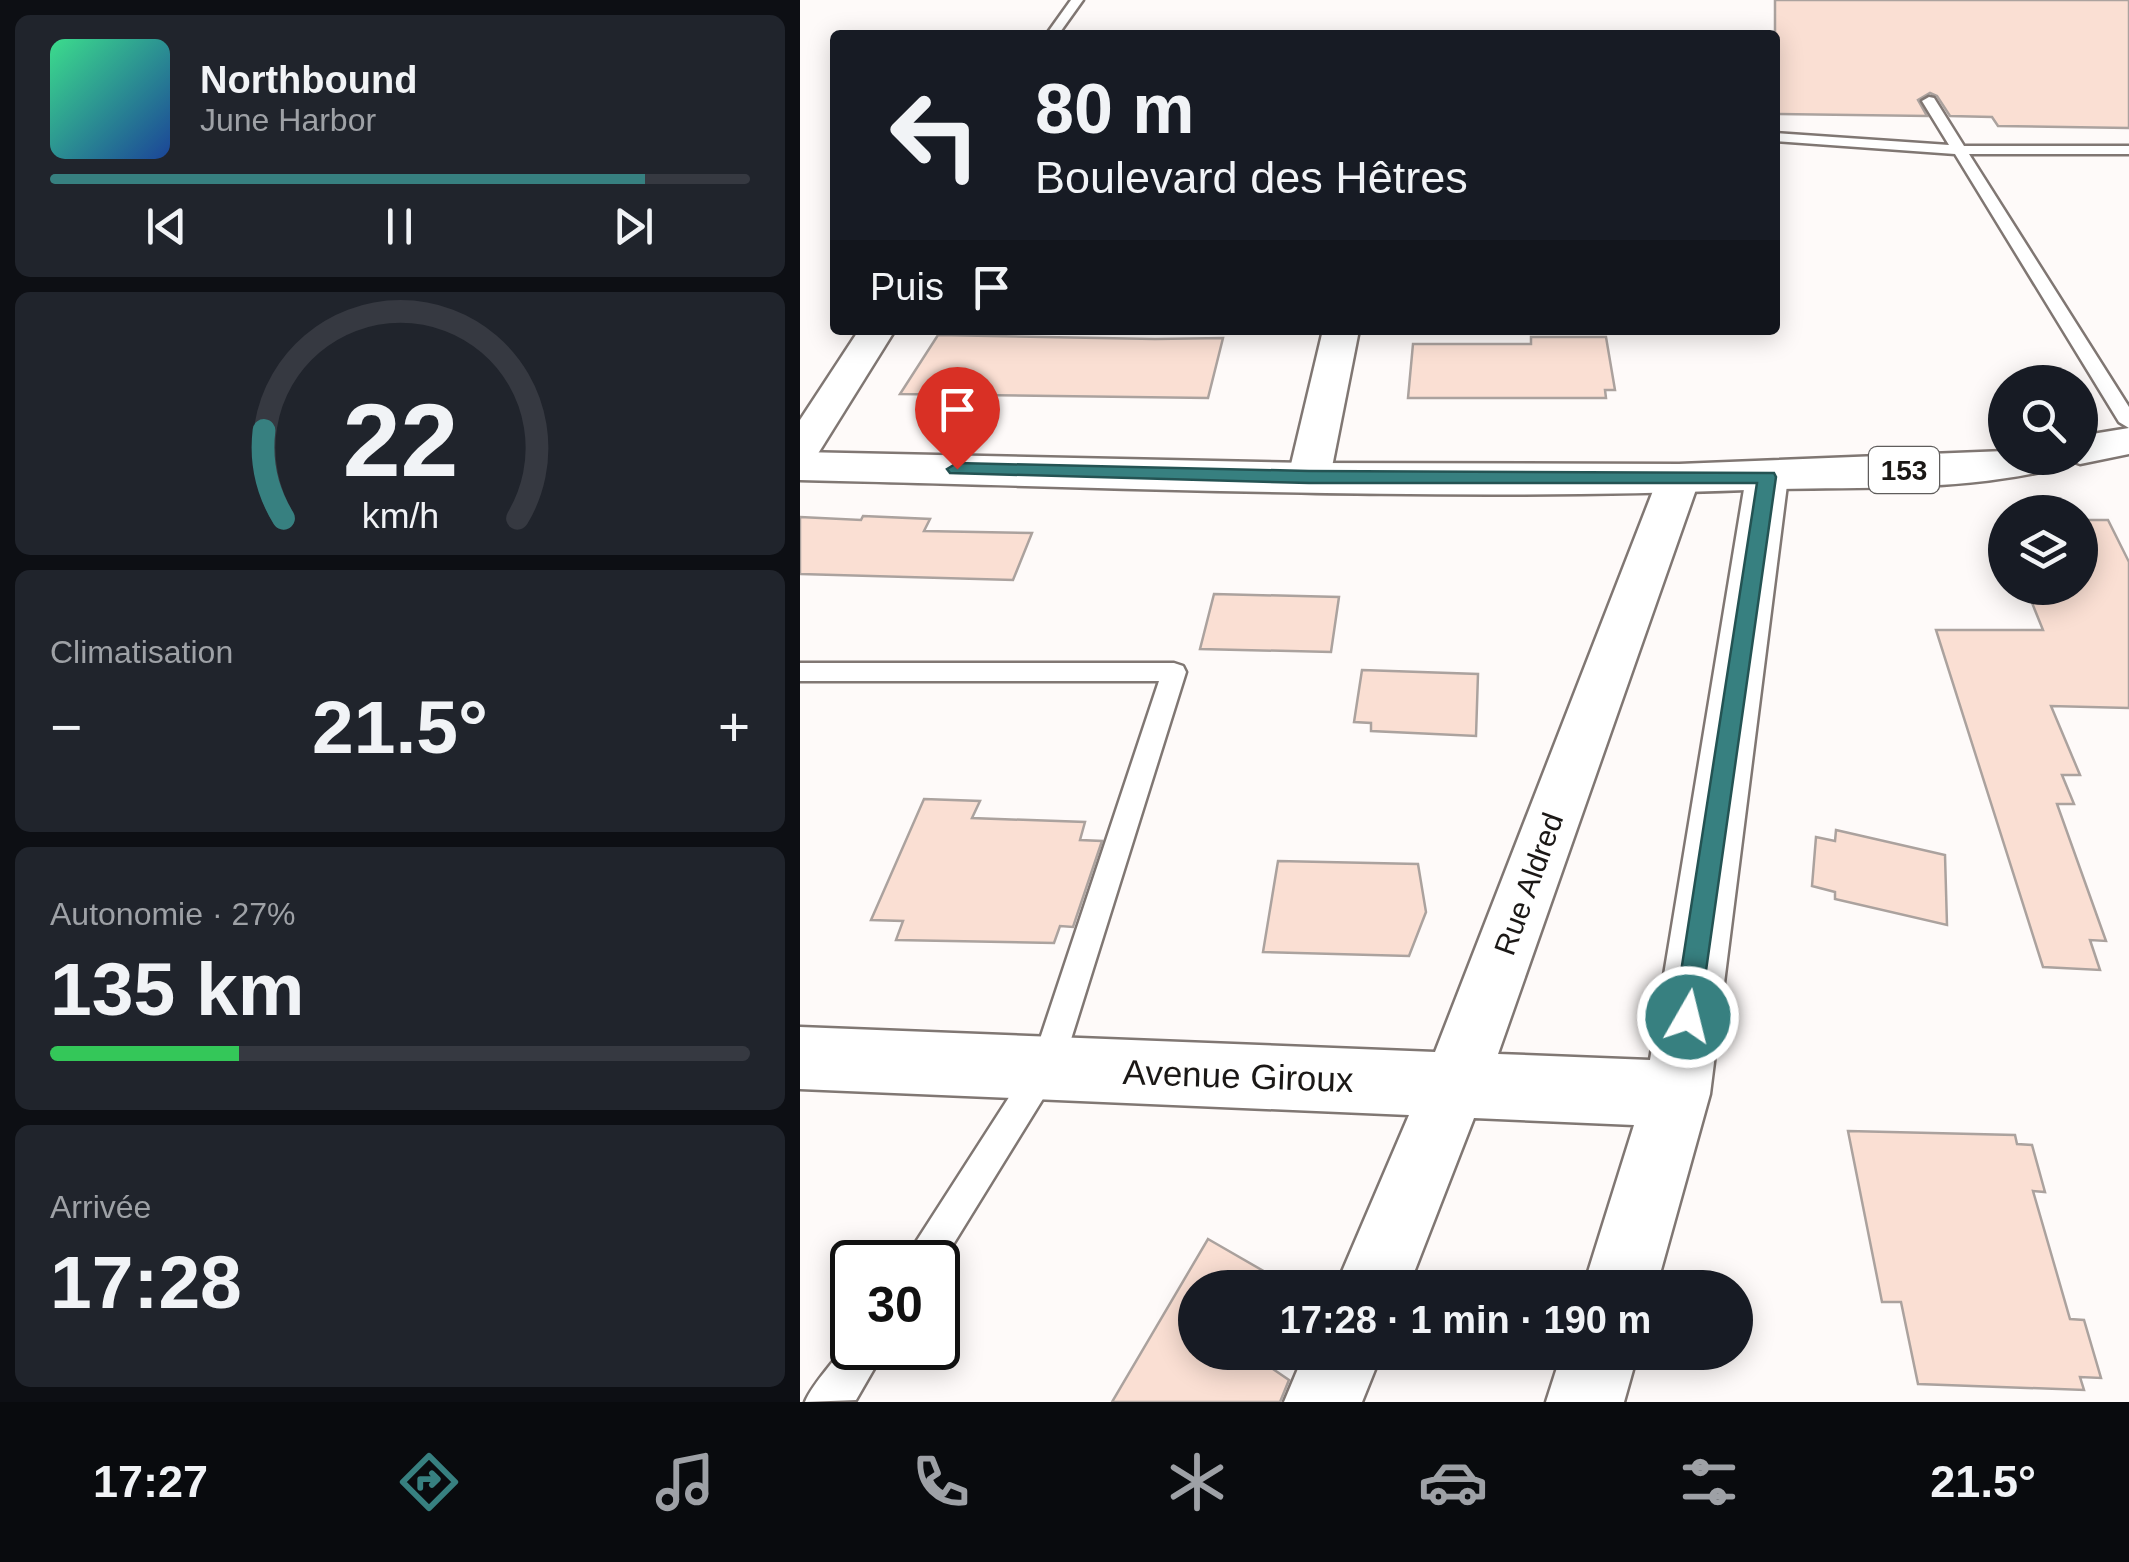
<!DOCTYPE html>
<html lang="fr">
<meta charset="utf-8">
<style>
body{margin:0;font-family:Arial,sans-serif;background:#20242c;color:#f1f3f6;height:100vh;display:flex;flex-direction:column;font-size:38px;white-space:nowrap}
*{box-sizing:border-box;margin:0}
p{font-size:32px;color:#9ea1a6}
.icon{flex:none;width:55px;height:55px;fill:none;stroke:currentColor;stroke-width:2;stroke-linecap:round;stroke-linejoin:round}
.map{position:relative;flex:1;overflow:hidden}
.side{display:flex;flex-direction:column;gap:15px;padding:15px;background:#0d0f14;width:800px}
.side>*{flex:none}
.guide{position:absolute;left:30px;top:30px;width:950px;height:305px;border-radius:10px;box-shadow:0 5px 25px #0003;background:#171b24;color:#f1f3f6;overflow:hidden}
.fabs{position:absolute;left:1188px;top:365px;display:grid;gap:20px}
.fabs a{display:grid;place-items:center;width:110px;height:110px;border-radius:50%;background:#171b24;box-shadow:0 5px 25px #0003;font-size:50px}
.speed{position:absolute;left:30px;top:1240px;display:flex;gap:20px;font-size:50px;font-weight:700;text-align:center}
.speed>*{display:grid;place-content:center;width:130px;height:130px;border-radius:50%;background:#171b24;box-shadow:0 5px 25px #0003;line-height:1}
.speed .limit{border:5px solid #111;border-radius:15px;background:#fff;color:#111}
.pin{position:absolute;display:grid;place-items:center;width:85px;height:85px;color:#fff;margin:-102px -42px;border-radius:50% 50% 50% 0;rotate:-45deg;box-shadow:0 0 10px #0007}
.pin .icon{rotate:45deg}
.me{position:absolute;width:110px;margin:-55px;rotate:8deg;stroke-linejoin:round;filter:drop-shadow(0 0 8px #0008)}
.turn{display:flex;align-items:center;gap:35px;height:210px;padding:0 40px;font-size:45px}
.turn .icon{width:130px;height:130px;stroke-width:2.5}
.turn b{display:block;font-size:70px;line-height:85px}
.then{display:flex;align-items:center;height:95px;padding:0 40px;background:#0003;gap:20px;font-size:38px}
.big{font-size:75px;font-weight:700;line-height:1.1}
.side .widget{flex:1;display:flex;flex-direction:column;justify-content:center;gap:15px;min-width:0;padding:0 35px;border-radius:15px;background:#20242c}
.side .dial{align-items:center;gap:0}
.dial svg{height:260px;overflow:visible;fill:none;stroke:#363941;stroke-width:7;stroke-linecap:round;text-anchor:middle}
.dial text{fill:#f1f3f6;stroke:none}
.song{display:flex;align-items:center;gap:30px}
.cover{width:120px;height:120px;border-radius:15px;background:linear-gradient(135deg,hsl(150 70% 55%),hsl(220 70% 35%))}
.played{height:10px;border-radius:5px;background:linear-gradient(90deg,#378080 85%,#363941 85%)}
.keys{display:flex;justify-content:space-around;direction:ltr}
.heat{display:flex;justify-content:space-between;align-items:center;font-size:55px;direction:ltr}
.charge{height:15px;border-radius:8px;background:linear-gradient(90deg,#34c759 27%,#363941 0)}
.trip{position:absolute;left:378px;top:1270px;width:575px;height:100px;border-radius:50px;background:#171b24;box-shadow:0 5px 25px #0003;font-weight:700;line-height:100px;text-align:center}
.tabs{display:flex;height:160px;justify-content:space-around;align-items:center;background:#090b0e;color:#9ea1a6}
.tabs .icon{width:70px;height:70px}
.tabs .current{color:#378080}
.tabs b{font-size:45px;color:#f1f3f6}
main{display:flex;flex:1;min-height:0}
.map>svg:first-child{display:block}
.building{fill:#fadfd3;stroke:#aba29e;stroke-width:2.5}
.lines{fill:none;stroke-linecap:round;stroke-linejoin:round}
.service-casing{stroke:#807773;stroke-width:5}
.minor-casing{stroke:#807773;stroke-width:5}
.primary-casing{stroke:#807773;stroke-width:5}
.service{fill:#fff;fill-rule:evenodd}
.minor{fill:#fff;fill-rule:evenodd}
.primary{fill:#fff;fill-rule:evenodd}
.route{fill:#378080;stroke:#245353;stroke-width:2.5}
.labels{text-anchor:middle;stroke-width:8;stroke-linejoin:round;paint-order:stroke}
.shield{fill:#fff;stroke:#5f5d5c;stroke-width:2.5}
.shield-label{font-size:28px;font-weight:bold;fill:#1b1816}
.street-label{font-size:30px;fill:#1b1816;stroke:#fff}
.near-street-label{font-size:35px;fill:#1b1816;stroke:#fff}
</style>
<main>
<section class="side">
<div class="widget">
<div class="song"><i class="cover"></i><div><b>Northbound</b><p>June Harbor</p></div></div>
<div class="played"></div>
<div class="keys"><svg class="icon" aria-label="previous" viewBox="0 0 24 24"><path d="M18 5L8 12l10 7zM5 5v14"/></svg><svg class="icon" aria-label="pause" viewBox="0 0 24 24"><path d="M8 5v14M16 5v14"/></svg><svg class="icon" aria-label="next" viewBox="0 0 24 24"><path d="M6 5l10 7-10 7zM19 5v14"/></svg></div>
</div>
<div class="widget dial"><svg viewBox="0 0 100 80">
<path d="M14 69A42 42 0 1 1 86 69"/>
<path d="M14 69A42 42 0 0 1 8 42" stroke="#378080"/>
<text x="50" y="56" font-size="32" font-weight="700">22</text>
<text x="50" y="72" font-size="11">km/h</text>
</svg></div>
<div class="widget"><p>Climatisation</p>
<div class="heat"><a>−</a><b class="big">21.5°</b><a>+</a></div>
</div>
<div class="widget"><p>Autonomie · 27%</p><b class="big">135 km</b><div class="charge"></div></div>
<div class="widget"><p>Arrivée</p><b class="big">17:28</b></div>
</section>
<div class="map">
<svg width="1329" height="1402" viewBox="0 0 1329 1402">
<rect width="100%" height="100%" fill="#fefaf9"/>
<!-- building -->
<g class="building">
<polygon points="975,0 1329,0 1329,128 1198,126 1192,117 1150,116 1137,96 1130,93 1118,100 1127,116 975,114"/>
<polygon points="138,335 355,339 423,338 408,398 100,394"/>
<polygon points="731,337 806,337 815,390 805,390 806,398 608,398 613,344 731,344"/>
<polygon points="63,516 130,519 124,531 232,533 213,580 0,574 0,517 61,520"/>
<polygon points="1280,520 1308,520 1329,562 1329,708 1251,706 1280,775 1262,775 1274,804 1257,804 1306,941 1290,940 1300,970 1243,967 1136,630 1243,630 1226,588 1280,588"/>
<polygon points="414,594 539,597 531,652 400,649"/>
<polygon points="562,670 678,674 676,736 571,731 571,723 554,722"/>
<polygon points="124,799 180,801 172,818 285,822 280,840 302,841 273,927 260,926 254,943 96,940 103,921 71,920"/>
<polygon points="1036,830 1145,855 1147,925 1035,899 1035,892 1012,886 1016,837 1035,841"/>
<polygon points="478,861 618,864 626,912 609,956 463,952"/>
<polygon points="1048,1131 1215,1135 1217,1144 1232,1145 1245,1192 1233,1191 1270,1319 1284,1320 1301,1378 1280,1377 1284,1390 1118,1384 1101,1302 1082,1302"/>
<polygon points="408,1239 493,1288 395,1288 395,1352 477,1352 470,1367 489,1380 480,1402 312,1402"/>
</g>
<g class="lines">
<!-- service casing -->
<g class="service-casing">
<g id="service">
<polygon points="271,0 283,0 258,35 246,35"/>
<polygon points="1129,97 1134,98 1164,146 1329,146 1329,154 1169,154 1329,407 1329,428 1319,422 1155,154 975,141 975,133 1149,145 1122,101"/>
<polygon points="0,663 374,663 383,666 386,672 262,1068 138,1269 138,1262 103,1262 233,1060 359,681 0,681"/>
<path d="M 52,1336 L 52,1348 L 86,1348 L 56,1400 L 5,1402 C 13,1382 39,1357 52,1336 Z"/>
</g>
</g>
<!-- minor casing -->
<g class="minor-casing">
<g id="minor">
<polygon points="59,330 95,330 14,460 0,463 0,420"/>
<polygon points="523,330 559,330 530,477 524,486 509,490 494,486 488,477"/>
<polygon points="967,464 982,468 988,477 910,1094 856,1288 783,1288 834,1125 674,1118 608,1288 535,1288 609,1115 0,1089 0,1027 635,1052 858,478 864,469 879,465 894,469 900,478 698,1054 850,1060 946,477 952,468"/>
<polygon points="505,1352 582,1352 562,1402 484,1402"/>
<polygon points="762,1352 838,1352 824,1402 746,1402"/>
</g>
</g>
<!-- primary casing -->
<g class="primary-casing">
<g id="primary">
<polygon points="1329,428 1329,454 1280,464 1263,458 1280,458 1280,436"/>
<path d="M 1205,451 L 1205,458 L 1263,458 L 1257,468 C 1160,493 1047,486 947,490 C 632,502 315,487 0,480 L 0,452 L 509,463 L 879,464 Z"/>
</g>
</g>
<!-- service -->
<use href="#service" class="service"/>
<!-- minor -->
<use href="#minor" class="minor"/>
<!-- primary -->
<use href="#primary" class="primary"/>
</g>
<!-- route -->
<polygon class="route" points="157,463 509,471 974,473 976,477 898,1027 888,1031 878,1027 874,1017 957,483 509,483 150,473 147,469"/>
<g class="labels">
<!-- shield labels -->
<rect class="shield" x="1069" y="447" width="70" height="46" rx="8"/>
<g class="shield-label">
<text x="1104" y="480">153</text>
</g>
<!-- street labels -->
<g class="street-label">
<text transform="translate(729 884) rotate(-70)" y="10">Rue Aldred</text>
</g>
<!-- near-street labels -->
<g class="near-street-label">
<text transform="translate(438 1076) rotate(2)" y="12">Avenue Giroux</text>
</g>
</g>
</svg>
<div class="fabs">
<a><svg class="icon" aria-label="search" viewBox="0 0 24 24"><circle cx="10" cy="10" r="6"/><path d="M15 15l6 6"/></svg></a>
<a><svg class="icon" aria-label="layers" viewBox="0 0 24 24"><path d="M12 4l9 5-9 5-9-5zM3 14l9 5 9-5"/></svg></a>
</div>
<div class="speed"><div class="limit">30</div></div>
<div class="pin" style="left:157px;top:469px;background:#d93025"><svg class="icon" aria-label="arrive" viewBox="0 0 24 24"><path d="M6 21V4h12l-3 4 3 4H6"/></svg></div>
<svg class="me" style="left:888px;top:1017px" viewBox="-20 -20 40 40"><circle r="17" fill="#378080" stroke="#fff" stroke-width="3"/><path d="M0-11L8 9 0 5-8 9z" fill="#fff"/></svg>
<div class="trip">17:28 · 1 min · 190 m</div>
<div class="guide">
<div class="turn"><svg class="icon" aria-label="left" viewBox="0 0 24 24"><path d="M17 20v-9H6M10 6l-5 5 5 5"/></svg><div><b>80 m</b>Boulevard des Hêtres</div></div>
<div class="then">Puis<svg class="icon" aria-label="arrive" viewBox="0 0 24 24"><path d="M6 21V4h12l-3 4 3 4H6"/></svg></div>
</div>
</div>
</main>
<nav class="tabs">
<b>17:27</b>
<svg class="icon current" aria-label="directions" viewBox="0 0 24 24"><path d="M12 3l9 9-9 9-9-9zM9 14v-3h6M13 9l2 2-2 2"/></svg>
<svg class="icon" aria-label="music" viewBox="0 0 24 24"><path d="M9 18V5l10-2v13"/><circle cx="6" cy="18" r="3"/><circle cx="16" cy="16" r="3"/></svg>
<svg class="icon" aria-label="phone" viewBox="0 0 24 24"><path d="M5 4h4l2 5-3 2q2 4 5 5l2-3 5 2v4C11 20 4 13 5 4z"/></svg>
<svg class="icon" aria-label="climate" viewBox="0 0 24 24"><path d="M12 3v18M4 7l16 10M4 17L20 7"/></svg>
<svg class="icon" aria-label="car" viewBox="0 0 24 24"><path d="M5 17H2v-5l4-1 3-4h7l3 4 3 1v5h-3M9 17h6M6 11h13"/><circle cx="7" cy="17" r="2"/><circle cx="17" cy="17" r="2"/></svg>
<svg class="icon" aria-label="filters" viewBox="0 0 24 24"><path d="M4 7h16M4 17h16"/><circle cx="9" cy="7" r="2"/><circle cx="15" cy="17" r="2"/></svg>
<b>21.5°</b>
</nav>
